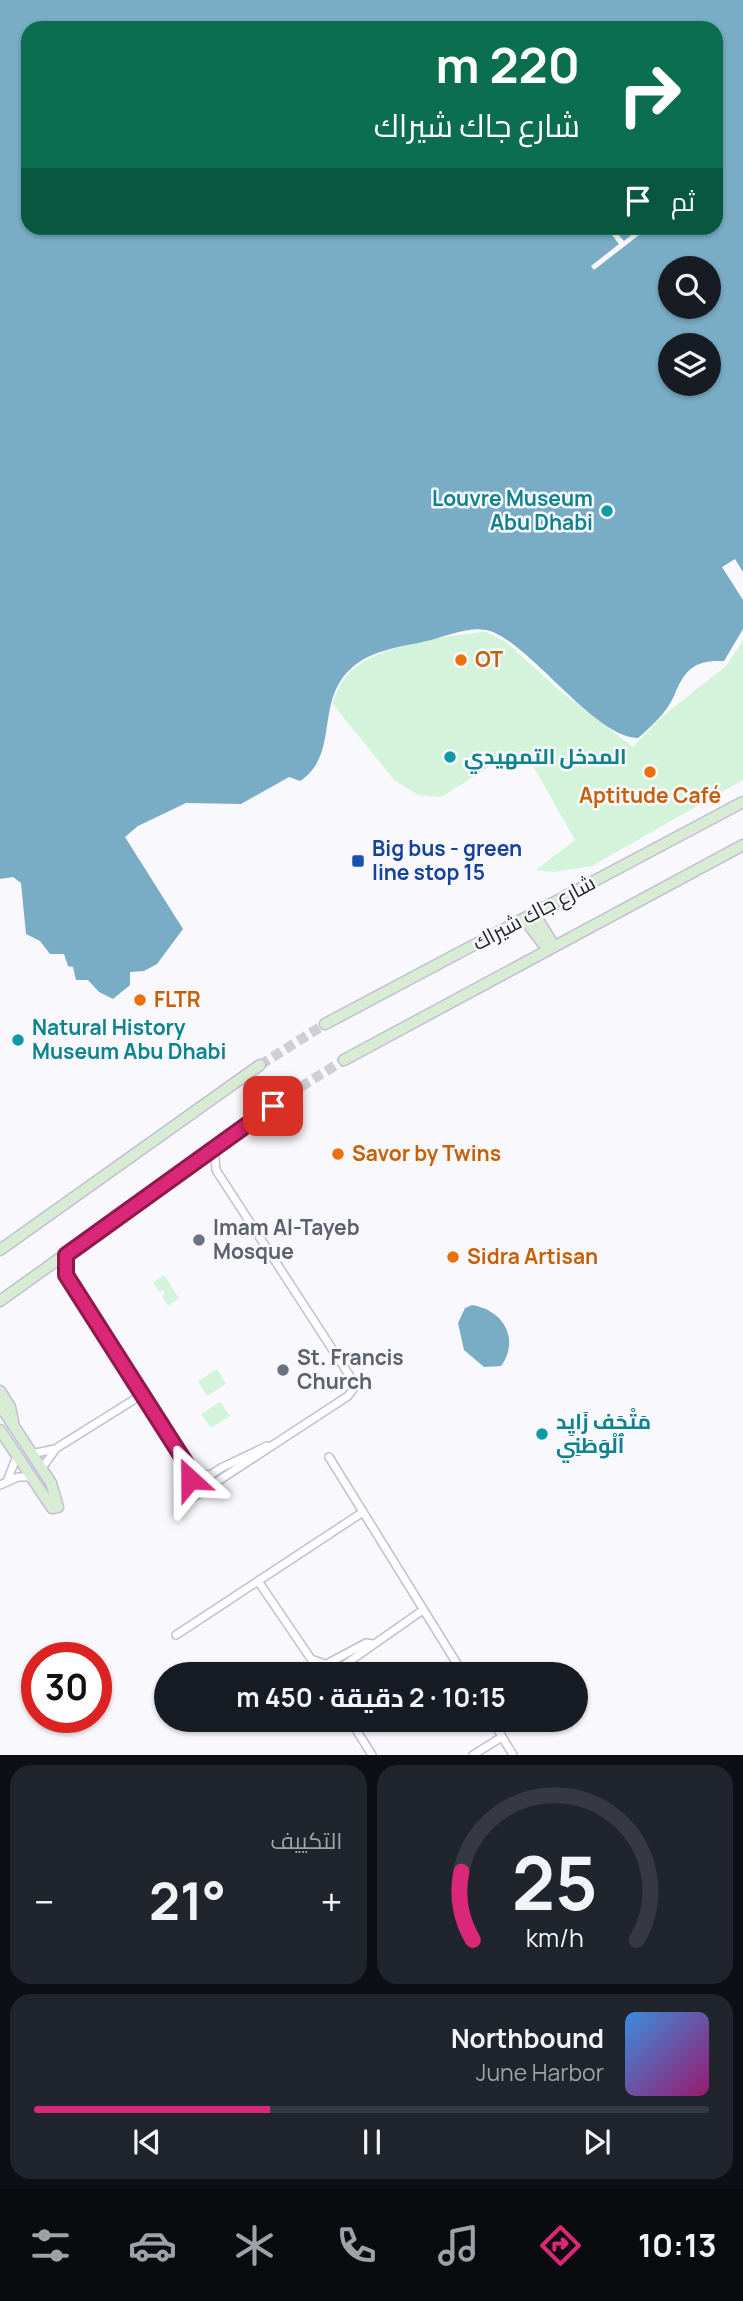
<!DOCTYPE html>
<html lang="ar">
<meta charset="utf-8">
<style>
body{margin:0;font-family:Manrope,Cairo,sans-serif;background:#20242c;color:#f1f3f6;direction:rtl;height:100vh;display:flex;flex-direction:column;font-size:26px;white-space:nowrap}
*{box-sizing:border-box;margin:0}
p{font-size:23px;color:#9ea1a6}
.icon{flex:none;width:38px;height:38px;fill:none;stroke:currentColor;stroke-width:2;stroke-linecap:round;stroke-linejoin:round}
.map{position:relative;height:1755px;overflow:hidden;direction:ltr}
.sheet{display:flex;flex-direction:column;gap:10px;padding:10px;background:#0d0f14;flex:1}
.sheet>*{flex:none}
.banner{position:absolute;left:21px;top:21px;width:702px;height:214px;border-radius:21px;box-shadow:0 2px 5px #0004;direction:rtl;background:#0b6e4f;color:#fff;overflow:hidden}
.tools{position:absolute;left:658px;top:256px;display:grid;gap:14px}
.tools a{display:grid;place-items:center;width:63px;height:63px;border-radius:50%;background:#171b24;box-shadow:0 2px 5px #0004;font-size:35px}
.speed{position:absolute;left:21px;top:1642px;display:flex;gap:14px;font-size:35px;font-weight:700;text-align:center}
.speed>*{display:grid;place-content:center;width:91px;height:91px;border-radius:50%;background:#171b24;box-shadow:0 2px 5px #0004;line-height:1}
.speed .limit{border:10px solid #d22;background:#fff;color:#111}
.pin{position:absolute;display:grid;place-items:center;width:60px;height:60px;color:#fff;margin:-30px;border-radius:14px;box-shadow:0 4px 10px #0006}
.me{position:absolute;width:77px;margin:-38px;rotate:336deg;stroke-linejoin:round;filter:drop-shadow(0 0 5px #0008)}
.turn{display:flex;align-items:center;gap:24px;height:147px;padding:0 28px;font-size:32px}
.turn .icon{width:91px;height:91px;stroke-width:2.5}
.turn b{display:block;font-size:49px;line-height:60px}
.then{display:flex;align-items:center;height:66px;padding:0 28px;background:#0003;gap:14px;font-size:26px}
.big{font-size:52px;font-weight:700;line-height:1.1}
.sheet .tile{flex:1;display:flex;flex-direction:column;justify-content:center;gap:10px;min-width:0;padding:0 24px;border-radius:21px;background:#20242c}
.sheet .dial{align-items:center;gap:0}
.dial svg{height:182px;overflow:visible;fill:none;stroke:#363941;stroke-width:7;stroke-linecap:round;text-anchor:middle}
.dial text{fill:#f1f3f6;stroke:none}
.song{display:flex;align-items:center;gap:21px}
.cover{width:84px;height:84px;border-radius:10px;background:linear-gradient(135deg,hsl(210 70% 55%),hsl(320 70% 35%))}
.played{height:7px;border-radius:4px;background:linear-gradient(90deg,#db2777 35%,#363941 35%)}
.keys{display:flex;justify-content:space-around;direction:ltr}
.heat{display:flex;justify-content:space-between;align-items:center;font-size:38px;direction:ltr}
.sheet .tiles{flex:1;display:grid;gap:10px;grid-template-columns:1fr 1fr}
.tile:last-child{grid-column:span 2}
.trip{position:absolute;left:154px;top:1662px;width:434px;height:70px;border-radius:35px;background:#171b24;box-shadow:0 2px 5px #0004;font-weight:700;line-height:70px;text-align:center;direction:rtl}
.tabs{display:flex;height:112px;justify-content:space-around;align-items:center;background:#090b0e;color:#9ea1a6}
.tabs .icon{width:49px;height:49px}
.tabs .active{color:#db2777}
.tabs b{font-size:32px;color:#f1f3f6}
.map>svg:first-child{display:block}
.green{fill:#d3f4da}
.water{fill:#79acc5;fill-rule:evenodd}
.pier{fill:#f9f8fd}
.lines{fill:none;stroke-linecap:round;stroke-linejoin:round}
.secondary-tunnel{stroke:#cfced4;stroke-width:10;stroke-dasharray:10 5;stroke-linecap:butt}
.street-casing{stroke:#c1bed6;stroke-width:10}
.secondary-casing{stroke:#c1bed6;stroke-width:13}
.street{stroke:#fff;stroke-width:7}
.secondary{stroke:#d7ecd2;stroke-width:10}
.route-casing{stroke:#8e194d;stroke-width:18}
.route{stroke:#db2777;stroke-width:12}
.culture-dot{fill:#0f9aa8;stroke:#f9f8fd;stroke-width:2.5}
.food-dot{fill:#e8710a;stroke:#f9f8fd;stroke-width:2.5}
.transit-dot{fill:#1a4fb4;stroke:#f9f8fd;stroke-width:2.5}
.worship-dot{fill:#6b7280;stroke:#f9f8fd;stroke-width:2.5}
.labels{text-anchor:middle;stroke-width:5;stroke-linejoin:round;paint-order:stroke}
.culture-label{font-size:21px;font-weight:bold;fill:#0d838f;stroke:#f9f8fd;text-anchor:start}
.food-label{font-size:21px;font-weight:bold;fill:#c56008;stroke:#f9f8fd;text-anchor:start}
.transit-label{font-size:21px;font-weight:bold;fill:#164399;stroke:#f9f8fd;text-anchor:start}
.street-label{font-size:21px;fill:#27252f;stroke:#f9f8fd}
.worship-label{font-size:21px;font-weight:bold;fill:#5b616d;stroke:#f9f8fd;text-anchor:start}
</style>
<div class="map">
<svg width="743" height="1755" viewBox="0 0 743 1755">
<rect width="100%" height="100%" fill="#f9f8fd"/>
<!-- green -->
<g class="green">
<path d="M 486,632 L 506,642 L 560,691 L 633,747 L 663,716 L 727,665 L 743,640 L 743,780 L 592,866 L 554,872 L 536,870 L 575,840 L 533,766 L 497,762 L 441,797 L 418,795 L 395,781 L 332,703 C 337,691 341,680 351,671 C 377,646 451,634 486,632 Z"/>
<polygon points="164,1275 179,1298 168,1306 162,1296 165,1294 163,1290 159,1292 153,1282"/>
<polygon points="217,1369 226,1384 207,1396 198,1381"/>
<polygon points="220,1402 230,1416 211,1428 201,1414"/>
</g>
<!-- water -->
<g class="water">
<path d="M 0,0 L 743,0 L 743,629 L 724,661 C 694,660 685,669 674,696 C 667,712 651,727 638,738 C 596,738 535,650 493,632 C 475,624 449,635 431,640 C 406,646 375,649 355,665 C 312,699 342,753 300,781 L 289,777 L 241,804 L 186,803 L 138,826 L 125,837 L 183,929 L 157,964 L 144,971 L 130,972 L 130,985 L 113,999 L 99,992 L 88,980 L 76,980 L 73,967 L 68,966 L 64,954 L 50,954 L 40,941 L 26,934 L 21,883 L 13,877 L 0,879 ZM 28,28 L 716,28 L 716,228 L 28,228 ZM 670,268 L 709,268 L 709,306 L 670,306 ZM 670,345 L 709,345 L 709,383 L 670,383 Z"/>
<path d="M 472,1305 C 504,1310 520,1340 501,1366 L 484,1367 L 464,1350 L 458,1323 L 465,1308 Z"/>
</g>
<!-- pier -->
<g class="pier">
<polygon points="640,228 648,228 594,270 591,266 619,244 612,235 616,232 624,241"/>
<polygon points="735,559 743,572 743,600 722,567"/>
</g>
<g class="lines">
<!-- secondary-tunnel -->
<g class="secondary-tunnel">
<polyline points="260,1065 325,1024"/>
<polyline points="288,1095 344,1060"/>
</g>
<!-- street casing -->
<g class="street-casing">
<g id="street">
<polyline points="66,1255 67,1275 189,1468 199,1474 210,1475"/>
<polyline points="31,1454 55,1449 143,1394"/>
<polyline points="329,1457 464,1675"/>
<polyline points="41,1469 55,1450"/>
<polyline points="7,1481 17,1456"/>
<polyline points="0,1485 18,1477 30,1477"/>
<polyline points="189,1489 221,1468 267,1446"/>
<polyline points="189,1500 348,1396 354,1388 353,1381 216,1170 214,1148"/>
<polyline points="258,1581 311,1659 325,1664"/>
<polyline points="176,1635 363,1512"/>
<polyline points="306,1675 366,1643 372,1644"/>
<polyline points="330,1675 423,1610"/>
<polyline points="350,1720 372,1755"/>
<polyline points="492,1720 513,1755"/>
<polyline points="473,1755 502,1737"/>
</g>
</g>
<!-- secondary casing -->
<g class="secondary-casing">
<g id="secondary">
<polyline points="534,913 554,946"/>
<polyline points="524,919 548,950"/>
<polyline points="325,1024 743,802"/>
<polyline points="344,1060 743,845"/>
<polyline points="0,1250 260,1065"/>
<polyline points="0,1301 288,1095"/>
<polyline points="0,1391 10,1407 13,1421"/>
<polyline points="0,1405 51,1483 58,1507 52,1508 0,1430"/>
</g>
</g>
<!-- street -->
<use href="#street" class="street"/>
<!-- secondary -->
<use href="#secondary" class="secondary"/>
</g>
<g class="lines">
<!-- route casing -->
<g class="route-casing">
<polyline id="route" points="190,1479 189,1468 66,1275 66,1255 273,1106"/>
</g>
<!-- route -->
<use href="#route" class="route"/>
</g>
<!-- markers -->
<g class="culture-dot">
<circle cx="607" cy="511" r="7"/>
<circle cx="450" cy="757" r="7"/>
<circle cx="18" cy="1040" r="7"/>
<circle cx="542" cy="1434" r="7"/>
</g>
<g class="food-dot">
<circle cx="461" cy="660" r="7"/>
<circle cx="650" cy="772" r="7"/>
<circle cx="140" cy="1000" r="7"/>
<circle cx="338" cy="1154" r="7"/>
<circle cx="453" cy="1257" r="7"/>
</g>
<rect class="transit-dot" x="351" y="854" width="14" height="14" rx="3.5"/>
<g class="worship-dot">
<circle cx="199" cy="1240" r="7"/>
<circle cx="283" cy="1370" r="7"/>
</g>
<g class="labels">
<!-- culture labels -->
<g class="culture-label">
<text x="593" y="506" text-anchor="end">Louvre Museum<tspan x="593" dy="24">Abu Dhabi</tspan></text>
<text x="464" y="764">المدخل التمهيدي</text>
<text x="32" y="1035">Natural History<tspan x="32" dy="24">Museum Abu Dhabi</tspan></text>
<text x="556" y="1429">مَتْحَف زَايِد<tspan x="556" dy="24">ٱلْوَطَنِي</tspan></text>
</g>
<!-- food labels -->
<g class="food-label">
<text x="475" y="667">OT</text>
<text x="650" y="803" text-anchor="middle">Aptitude Café</text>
<text x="154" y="1007">FLTR</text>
<text x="352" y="1161">Savor by Twins</text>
<text x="467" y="1264">Sidra Artisan</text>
</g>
<!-- transit labels -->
<g class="transit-label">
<text x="372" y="856">Big bus - green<tspan x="372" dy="24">line stop 15</tspan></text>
</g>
<!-- street labels -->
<g class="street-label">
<text transform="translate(534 913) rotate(-28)" y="7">شارع جاك شيراك</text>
</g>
<!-- worship labels -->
<g class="worship-label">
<text x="213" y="1235">Imam Al-Tayeb<tspan x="213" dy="24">Mosque</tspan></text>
<text x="297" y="1365">St. Francis<tspan x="297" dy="24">Church</tspan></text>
</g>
</g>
</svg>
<div class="tools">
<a><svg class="icon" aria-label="search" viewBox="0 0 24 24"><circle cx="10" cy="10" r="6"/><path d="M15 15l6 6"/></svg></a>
<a><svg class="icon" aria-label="layers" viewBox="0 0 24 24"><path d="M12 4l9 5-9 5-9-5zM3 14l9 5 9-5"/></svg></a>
</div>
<div class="speed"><div class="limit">30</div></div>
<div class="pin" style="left:273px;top:1106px;background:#d93025"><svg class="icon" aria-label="arrive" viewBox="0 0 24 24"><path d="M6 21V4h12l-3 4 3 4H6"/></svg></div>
<svg class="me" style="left:190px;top:1479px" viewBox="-20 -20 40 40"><path d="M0-17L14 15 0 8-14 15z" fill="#db2777" stroke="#fff" stroke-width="4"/></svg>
<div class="trip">10:15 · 2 دقيقة · 450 m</div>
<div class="banner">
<div class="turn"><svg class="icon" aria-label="right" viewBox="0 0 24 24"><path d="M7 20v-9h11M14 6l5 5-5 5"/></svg><div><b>220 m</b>شارع جاك شيراك</div></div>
<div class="then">ثم<svg class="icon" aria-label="arrive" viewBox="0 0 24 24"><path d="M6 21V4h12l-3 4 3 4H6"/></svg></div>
</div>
</div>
<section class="sheet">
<div class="tiles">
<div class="tile dial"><svg viewBox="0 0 100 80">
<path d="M14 69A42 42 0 1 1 86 69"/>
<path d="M14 69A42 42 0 0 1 9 39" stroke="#db2777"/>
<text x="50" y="56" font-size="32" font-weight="700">25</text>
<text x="50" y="72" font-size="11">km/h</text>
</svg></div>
<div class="tile"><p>التكييف</p>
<div class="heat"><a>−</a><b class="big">21°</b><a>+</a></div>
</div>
<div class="tile">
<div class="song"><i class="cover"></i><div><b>Northbound</b><p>June Harbor</p></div></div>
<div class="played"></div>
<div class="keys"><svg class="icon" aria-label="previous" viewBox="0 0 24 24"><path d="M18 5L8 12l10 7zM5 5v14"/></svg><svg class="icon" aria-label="pause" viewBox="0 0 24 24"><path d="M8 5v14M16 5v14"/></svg><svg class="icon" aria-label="next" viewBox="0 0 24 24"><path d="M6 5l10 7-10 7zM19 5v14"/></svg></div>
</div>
</div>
</section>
<nav class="tabs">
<b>10:13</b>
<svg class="icon active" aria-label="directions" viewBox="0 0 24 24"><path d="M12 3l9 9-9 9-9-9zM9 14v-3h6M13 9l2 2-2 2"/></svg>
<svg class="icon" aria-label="music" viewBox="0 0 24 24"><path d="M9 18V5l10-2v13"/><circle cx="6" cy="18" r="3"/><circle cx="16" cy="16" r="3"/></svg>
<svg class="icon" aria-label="phone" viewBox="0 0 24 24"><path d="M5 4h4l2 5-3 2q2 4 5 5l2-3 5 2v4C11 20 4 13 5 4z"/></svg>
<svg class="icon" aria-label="climate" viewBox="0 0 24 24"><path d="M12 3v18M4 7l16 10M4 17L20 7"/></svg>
<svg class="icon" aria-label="car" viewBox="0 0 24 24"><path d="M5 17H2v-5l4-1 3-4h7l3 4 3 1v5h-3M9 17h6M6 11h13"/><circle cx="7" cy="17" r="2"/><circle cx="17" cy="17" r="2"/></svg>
<svg class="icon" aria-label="filters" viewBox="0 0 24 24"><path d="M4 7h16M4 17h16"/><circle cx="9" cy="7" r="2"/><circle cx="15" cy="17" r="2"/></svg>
</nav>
